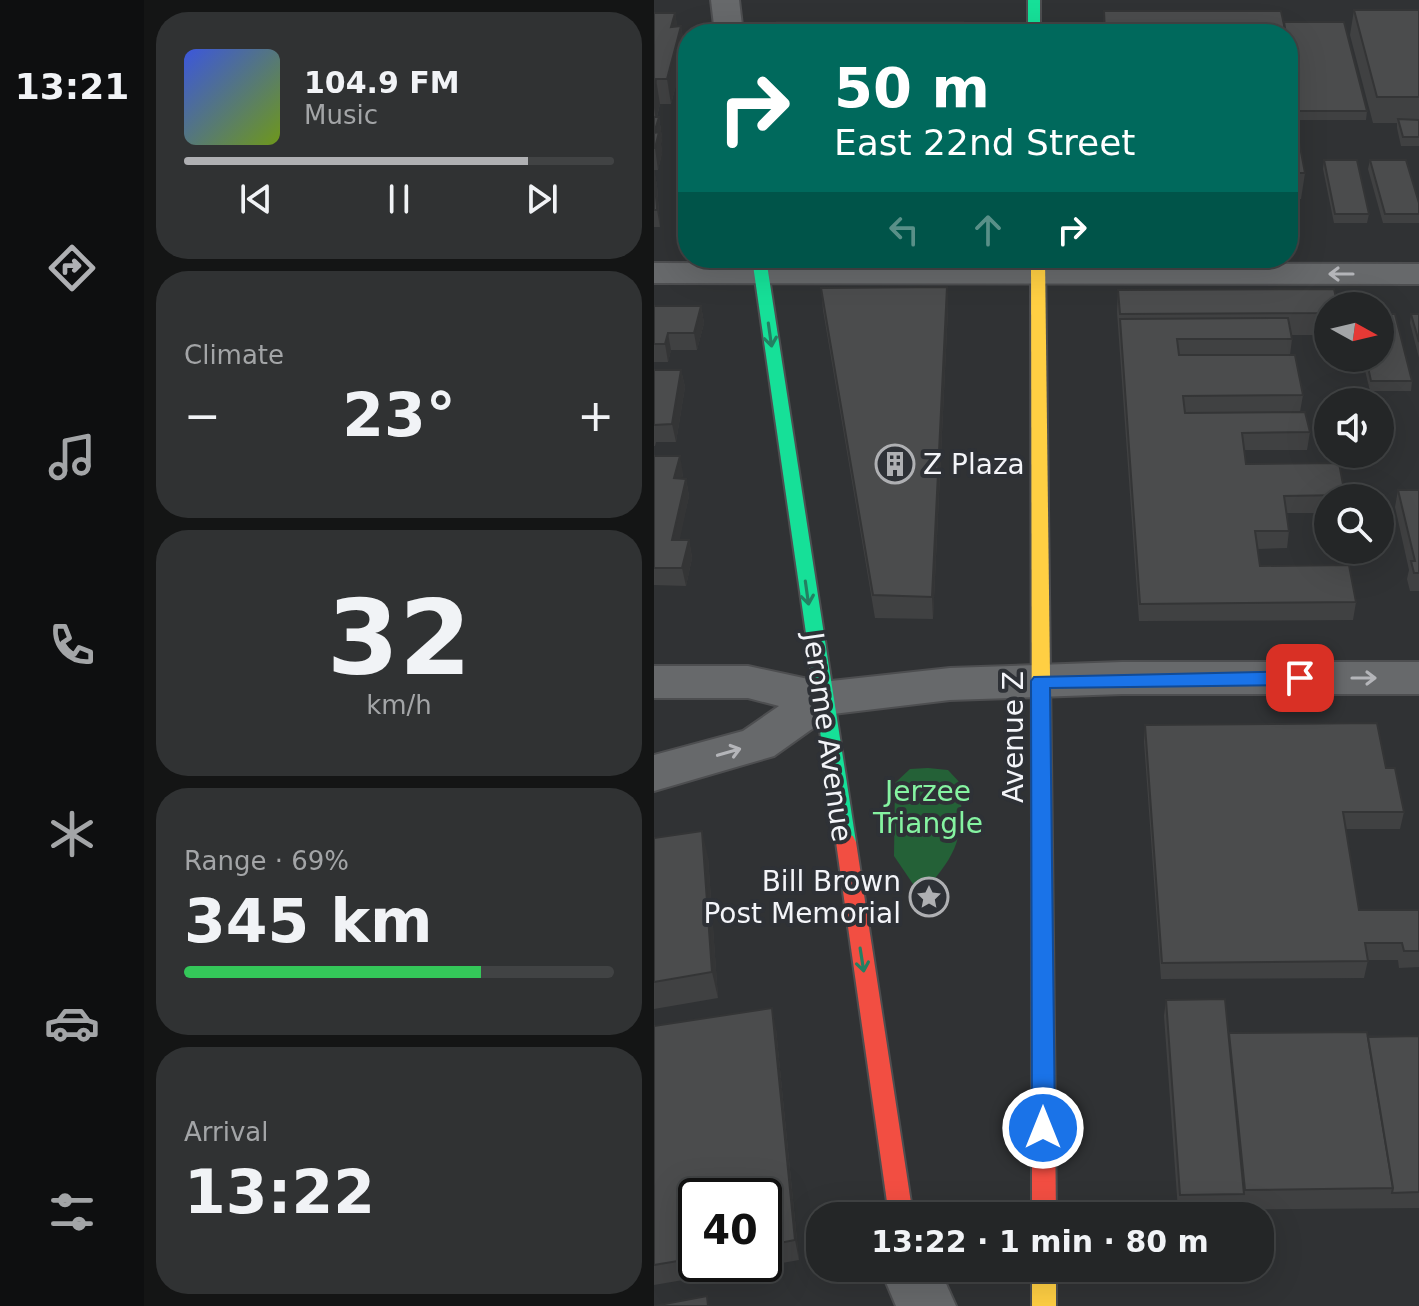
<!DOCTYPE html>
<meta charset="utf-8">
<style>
body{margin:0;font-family:"DejaVu Sans",sans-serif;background:#303233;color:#f1f3f6;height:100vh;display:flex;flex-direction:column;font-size:30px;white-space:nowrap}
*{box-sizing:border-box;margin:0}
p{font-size:26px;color:#a3a5a7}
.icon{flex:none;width:44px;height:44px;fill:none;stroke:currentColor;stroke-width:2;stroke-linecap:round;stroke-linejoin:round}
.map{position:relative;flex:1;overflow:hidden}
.side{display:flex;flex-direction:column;gap:12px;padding:12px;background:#141515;width:510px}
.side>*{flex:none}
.guide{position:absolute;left:24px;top:24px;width:620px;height:244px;border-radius:32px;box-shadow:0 8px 32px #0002,0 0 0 2px #414344;background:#00695c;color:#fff;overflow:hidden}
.needle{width:52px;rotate:98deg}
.tools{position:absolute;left:660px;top:292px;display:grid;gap:16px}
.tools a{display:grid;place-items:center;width:80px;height:80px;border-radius:50%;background:#242627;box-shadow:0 8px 32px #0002,0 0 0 2px #414344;font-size:40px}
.speed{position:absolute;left:24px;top:1178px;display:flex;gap:16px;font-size:40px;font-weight:700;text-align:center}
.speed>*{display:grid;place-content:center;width:104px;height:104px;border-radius:50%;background:#242627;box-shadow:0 8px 32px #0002,0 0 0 2px #414344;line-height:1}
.speed .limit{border:4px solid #111;border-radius:12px;background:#fff;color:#111}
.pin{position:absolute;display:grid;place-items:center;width:68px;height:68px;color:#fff;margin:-34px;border-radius:16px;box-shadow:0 4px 12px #0006}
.me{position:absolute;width:88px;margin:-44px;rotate:0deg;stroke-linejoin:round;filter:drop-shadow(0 0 6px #0008)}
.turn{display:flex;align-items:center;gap:28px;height:168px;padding:0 24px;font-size:36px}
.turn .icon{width:104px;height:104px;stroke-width:2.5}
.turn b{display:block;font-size:56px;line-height:68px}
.lanes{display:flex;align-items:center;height:76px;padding:0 24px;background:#0003;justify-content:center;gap:40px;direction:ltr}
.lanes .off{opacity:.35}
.big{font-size:60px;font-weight:700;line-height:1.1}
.side .card{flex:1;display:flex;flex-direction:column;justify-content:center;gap:12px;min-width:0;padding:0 28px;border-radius:32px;background:#303233}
.side .dial{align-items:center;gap:0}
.dial b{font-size:104px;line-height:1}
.song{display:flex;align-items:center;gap:24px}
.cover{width:96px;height:96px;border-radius:12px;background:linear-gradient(135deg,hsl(230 70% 55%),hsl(80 70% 35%))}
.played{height:8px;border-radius:4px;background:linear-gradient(90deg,#afb0b3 80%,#414344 80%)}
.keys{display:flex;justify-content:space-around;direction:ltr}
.heat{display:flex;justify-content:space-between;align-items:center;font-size:44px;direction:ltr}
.charge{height:12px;border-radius:6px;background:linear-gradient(90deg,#34c759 69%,#414344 0)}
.trip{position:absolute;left:152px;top:1202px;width:468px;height:80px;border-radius:32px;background:#242627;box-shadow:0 8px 32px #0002,0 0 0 2px #414344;font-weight:700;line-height:80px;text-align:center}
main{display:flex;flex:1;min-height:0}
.tabs{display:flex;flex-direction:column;width:144px;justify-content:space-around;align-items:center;background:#0e0f10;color:#a3a5a7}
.tabs .icon{width:56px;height:56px}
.tabs .active{color:#afb0b3}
.tabs b{font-size:36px;color:#f1f3f6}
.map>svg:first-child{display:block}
.green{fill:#246137}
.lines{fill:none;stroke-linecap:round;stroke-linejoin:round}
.street-casing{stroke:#4d4e50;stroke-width:4}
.fast-casing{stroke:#4d4e50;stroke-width:4}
.slow-casing{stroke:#4d4e50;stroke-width:4}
.jam-casing{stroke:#4d4e50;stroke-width:4}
.street{fill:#67696b;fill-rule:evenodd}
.fast{fill:#16e098;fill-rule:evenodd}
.slow{fill:#ffcf43;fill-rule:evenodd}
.jam{fill:#f24e42;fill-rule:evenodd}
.wall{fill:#404142;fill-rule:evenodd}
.shaded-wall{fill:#343536}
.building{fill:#4b4c4d;stroke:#343536;stroke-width:2}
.oneway{stroke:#b4b5b9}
.oneway2{stroke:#238062}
.route{fill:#1a73e8;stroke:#114b97;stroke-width:2}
.labels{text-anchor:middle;stroke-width:8;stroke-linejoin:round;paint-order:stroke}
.poi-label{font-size:28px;fill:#f3f4f8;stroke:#2e3136;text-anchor:start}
.street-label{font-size:28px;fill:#f3f4f8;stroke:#2e3136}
.park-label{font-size:28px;fill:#85f3a1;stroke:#2e3136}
</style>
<main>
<nav class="tabs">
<b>13:21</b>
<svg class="icon active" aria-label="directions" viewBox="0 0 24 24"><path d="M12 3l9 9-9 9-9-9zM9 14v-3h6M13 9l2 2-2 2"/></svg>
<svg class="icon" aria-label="music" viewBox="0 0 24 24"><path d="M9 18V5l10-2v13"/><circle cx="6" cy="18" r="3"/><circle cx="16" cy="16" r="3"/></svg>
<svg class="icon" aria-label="phone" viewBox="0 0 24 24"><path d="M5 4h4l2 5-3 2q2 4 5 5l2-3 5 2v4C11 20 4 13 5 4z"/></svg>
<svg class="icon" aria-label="climate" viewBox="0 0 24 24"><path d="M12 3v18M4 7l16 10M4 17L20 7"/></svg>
<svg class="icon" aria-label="car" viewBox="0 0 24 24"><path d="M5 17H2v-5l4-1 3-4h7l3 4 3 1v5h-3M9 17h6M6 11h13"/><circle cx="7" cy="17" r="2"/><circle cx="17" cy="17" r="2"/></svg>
<svg class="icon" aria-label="filters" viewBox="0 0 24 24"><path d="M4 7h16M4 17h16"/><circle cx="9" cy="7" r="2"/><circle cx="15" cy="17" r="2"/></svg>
</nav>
<section class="side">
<div class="card">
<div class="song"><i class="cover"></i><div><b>104.9 FM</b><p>Music</p></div></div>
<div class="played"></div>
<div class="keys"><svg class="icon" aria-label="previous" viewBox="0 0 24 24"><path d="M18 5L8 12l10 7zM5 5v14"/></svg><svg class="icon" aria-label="pause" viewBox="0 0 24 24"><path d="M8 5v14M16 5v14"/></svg><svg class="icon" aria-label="next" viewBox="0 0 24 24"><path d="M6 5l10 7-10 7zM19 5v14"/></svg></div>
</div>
<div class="card"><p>Climate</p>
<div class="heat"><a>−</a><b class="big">23°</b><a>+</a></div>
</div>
<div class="card dial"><b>32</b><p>km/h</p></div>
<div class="card"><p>Range · 69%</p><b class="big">345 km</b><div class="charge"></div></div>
<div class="card"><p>Arrival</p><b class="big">13:22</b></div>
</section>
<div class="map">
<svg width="765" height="1306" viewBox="0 0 765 1306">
<rect width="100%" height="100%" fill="#303234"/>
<!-- green -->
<path class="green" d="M 274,768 L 294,770 L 307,784 C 308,830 308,848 276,884 L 259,884 L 240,856 L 241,783 L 256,769 Z"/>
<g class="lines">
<!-- street casing -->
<g class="street-casing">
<g id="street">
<polygon points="57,0 85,0 89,34 61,34"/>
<polygon points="0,263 765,264 765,284 0,283"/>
<polygon points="468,662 765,662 765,694 468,694 296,700 179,714 120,756 0,791 0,755 89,731 125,706 94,698 0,698 0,666 94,666 168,682 296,668"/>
<polygon points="226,1268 285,1268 302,1306 242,1306"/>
</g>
</g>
<!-- fast casing -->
<g class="fast-casing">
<g id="fast">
<rect x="374" y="0" width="12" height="34"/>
<polygon points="98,258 112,258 202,842 199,848 192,850 185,848 182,842"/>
</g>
</g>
<!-- slow casing -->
<g class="slow-casing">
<g id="slow">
<polygon points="377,258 391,258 398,843 395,849 388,851 381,849 378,843"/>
<rect x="378" y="1268" width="24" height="38"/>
</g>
</g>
<!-- jam casing -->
<g class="jam-casing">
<g id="jam">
<polygon points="192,834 199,836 202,842 259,1216 235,1216 182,842 185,836"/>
<polygon points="388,835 395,837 398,843 402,1216 378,1216 378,843 381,837"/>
</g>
</g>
<!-- street -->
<use href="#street" class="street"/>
<!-- fast -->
<use href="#fast" class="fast"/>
<!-- slow -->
<use href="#slow" class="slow"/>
<!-- jam -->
<use href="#jam" class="jam"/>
</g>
<!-- wall -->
<g class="wall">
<polygon points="700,10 765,10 765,146 747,146 743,128 743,123 719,123 696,35"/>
<polygon points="450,11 630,22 713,111 712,120 644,120 637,88 635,88 651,173 647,199 634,199 634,34 449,34"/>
<polygon points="0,13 21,13 23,26 27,26 31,51 17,104 6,104 3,117 5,117 8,138 7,144 8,153 4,170 0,170"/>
<polygon points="670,160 715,214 713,223 680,223 669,169"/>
<polygon points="716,160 765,203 765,223 729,223 714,169"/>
<polygon points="0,170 3,186 6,227 0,227"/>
<polygon points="293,287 294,309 279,619 221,618 169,310 167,288"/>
<polygon points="464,290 674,306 674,335 638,335 638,339 636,355 649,395 646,412 656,432 653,450 590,450 592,464 691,495 691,498 674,498 674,513 633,513 635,531 633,548 604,549 606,566 702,602 699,620 485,621 463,312"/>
<polygon points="0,306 47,306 50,323 43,350 17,350 14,362 0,362"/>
<polygon points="757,314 765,314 765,358 756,323"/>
<polygon points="708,358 726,358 758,381 757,391 716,391"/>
<polygon points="0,370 27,370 31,387 22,442 2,442 1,446 0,446"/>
<polygon points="0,456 29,473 28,478 32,479 35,496 25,540 35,540 38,558 32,586 0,585"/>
<polygon points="744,490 765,490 765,591 756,591 753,579 755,570 741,507"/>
<polygon points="491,725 732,768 750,812 746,829 692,829 705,910 765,910 765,967 745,968 744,960 714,960 710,978 507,979 490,742"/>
<polygon points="0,838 54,857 64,998 0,1009"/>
<polygon points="512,1000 575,1035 765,1036 765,1208 524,1210 510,1016"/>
<path d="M 0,1026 L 122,1029 L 145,1260 L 0,1285 ZM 42,1196 L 110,1196 L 110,1264 L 42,1264 Z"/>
</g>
<!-- shaded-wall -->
<g class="shaded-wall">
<polygon points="21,13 25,36 27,26 31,51 17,104 13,79 17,27"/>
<polygon points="2,79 6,104 2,120 0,108 0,87"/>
<polygon points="5,117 8,138 7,144 8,153 4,170 1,148 0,133"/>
<polygon points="0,170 3,186 6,227 3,210"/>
<polygon points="293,287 294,309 279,619 278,597"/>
<polygon points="47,306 50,323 43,350 40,333"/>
<polygon points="14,333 17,350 14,362 11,344"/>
<polygon points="27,370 31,387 22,442 18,424"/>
<polygon points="26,456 29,473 24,496 20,478"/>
<polygon points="32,479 35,496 22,558 18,540"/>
<polygon points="35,540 38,558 32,586 28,568"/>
<polygon points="48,831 54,857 64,998 58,972"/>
<polygon points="118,1008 122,1029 145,1260 141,1240"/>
</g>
<!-- building -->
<g class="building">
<polygon points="700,10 765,10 765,97 723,97"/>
<polygon points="450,11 627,11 632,34 451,34"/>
<polygon points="0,13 21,13 17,27 27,26 13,79 2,79 0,87"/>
<polygon points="123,22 309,22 309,34 125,34"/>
<polygon points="630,22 690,22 713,111 645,111 638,79 639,68 634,43 634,34 632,34"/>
<polygon points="634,43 639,68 634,68"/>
<polygon points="634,88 635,88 651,173 634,173"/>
<polygon points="0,117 5,117 0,133 5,132 1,148 0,148"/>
<polygon points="744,119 765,120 765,137 749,137"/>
<polygon points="670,160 703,160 715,214 681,214"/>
<polygon points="716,160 752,160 765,203 765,214 731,214"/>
<polygon points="0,170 3,210 0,210"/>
<polygon points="293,287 278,597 219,595 167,288"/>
<polygon points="680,289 684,306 674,306 674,313 466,314 464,290"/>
<polygon points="0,306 47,306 40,333 14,333 11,344 0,344"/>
<polygon points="726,314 741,314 758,381 717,381 712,358 726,358"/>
<polygon points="757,314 765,314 765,342"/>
<polygon points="634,318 638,339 523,339 525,355 641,355 649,395 529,396 531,413 651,412 656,432 588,433 592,464 685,463 691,495 630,496 635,531 601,531 606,566 695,565 702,602 486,604 466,319"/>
<polygon points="0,370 27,370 18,424 0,425"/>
<polygon points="0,456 26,456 20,478 32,479 18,540 35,540 28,568 0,568"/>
<polygon points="744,490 765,490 765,573 760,573 757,561 761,561"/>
<polygon points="723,723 732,768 741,768 750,812 689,812 705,910 765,910 765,951 750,951 748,943 711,943 714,961 508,963 491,725"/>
<polygon points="48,831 58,972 0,982 0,838"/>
<polygon points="571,999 590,1194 526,1195 512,1000"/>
<polygon points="118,1008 141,1240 110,1246 110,1196 42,1196 42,1258 0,1265 0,1026"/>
<polygon points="713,1032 739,1188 591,1190 575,1033"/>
<polygon points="765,1036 765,1192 738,1193 739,1188 714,1037"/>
<polygon points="53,1296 54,1306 0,1306"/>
</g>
<!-- one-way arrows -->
<defs><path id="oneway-shaft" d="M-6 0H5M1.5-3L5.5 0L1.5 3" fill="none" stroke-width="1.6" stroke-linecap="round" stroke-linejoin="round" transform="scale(2)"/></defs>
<g class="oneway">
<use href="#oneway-shaft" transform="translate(687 274) rotate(180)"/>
<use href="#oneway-shaft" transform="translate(710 678)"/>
<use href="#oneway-shaft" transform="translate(75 752) rotate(-16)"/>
</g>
<g class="oneway2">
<use href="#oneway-shaft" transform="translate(116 335) rotate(82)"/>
<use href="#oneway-shaft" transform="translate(153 593) rotate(82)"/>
<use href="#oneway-shaft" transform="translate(208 960) rotate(81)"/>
</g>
<!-- route -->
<polygon class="route" points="646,671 655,678 646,685 396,688 401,1128 397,1135 389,1138 381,1135 378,1128 377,681 380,677"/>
<!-- icons -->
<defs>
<g id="building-ring" transform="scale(2)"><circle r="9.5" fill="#2e3136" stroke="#afb0b3" stroke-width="1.5"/><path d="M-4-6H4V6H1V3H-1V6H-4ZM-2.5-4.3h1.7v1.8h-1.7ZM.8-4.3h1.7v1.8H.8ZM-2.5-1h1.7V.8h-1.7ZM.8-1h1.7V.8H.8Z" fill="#afb0b3"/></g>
<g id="sight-ring" transform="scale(2)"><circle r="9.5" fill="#2e3136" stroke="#afb0b3" stroke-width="1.5"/><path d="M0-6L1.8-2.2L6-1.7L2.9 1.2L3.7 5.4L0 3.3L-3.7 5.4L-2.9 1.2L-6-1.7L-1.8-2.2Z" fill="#afb0b3"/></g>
</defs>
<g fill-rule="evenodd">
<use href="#building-ring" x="241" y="464"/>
<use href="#sight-ring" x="275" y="897"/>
</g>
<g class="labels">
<!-- poi labels -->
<g class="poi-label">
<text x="269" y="474">Z Plaza</text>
<text x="247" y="891" text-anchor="end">Bill Brown<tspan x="247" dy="32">Post Memorial</tspan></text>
</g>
<!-- street labels -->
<g class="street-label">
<text transform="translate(174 737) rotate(82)" y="10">Jerome Avenue</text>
<text transform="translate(359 737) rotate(-90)" y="10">Avenue Z</text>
</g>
<!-- park labels -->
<g class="park-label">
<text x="274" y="801">Jerzee<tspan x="274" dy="32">Triangle</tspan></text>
</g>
</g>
</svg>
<div class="tools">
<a><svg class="needle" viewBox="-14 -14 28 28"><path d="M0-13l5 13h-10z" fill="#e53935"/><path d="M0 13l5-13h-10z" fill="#a3a5a7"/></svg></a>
<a><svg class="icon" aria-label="sound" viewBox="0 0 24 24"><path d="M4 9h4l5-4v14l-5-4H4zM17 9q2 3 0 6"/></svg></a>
<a><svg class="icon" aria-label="search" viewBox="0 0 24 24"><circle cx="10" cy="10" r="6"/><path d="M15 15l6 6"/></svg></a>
</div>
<div class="speed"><div class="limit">40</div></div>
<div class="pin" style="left:646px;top:678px;background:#d93025"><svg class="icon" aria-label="arrive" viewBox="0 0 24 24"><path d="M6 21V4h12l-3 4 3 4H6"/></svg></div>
<svg class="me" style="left:389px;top:1128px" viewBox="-20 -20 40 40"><circle r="17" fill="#1a73e8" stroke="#fff" stroke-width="3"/><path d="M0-11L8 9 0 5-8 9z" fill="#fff"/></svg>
<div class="trip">13:22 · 1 min · 80 m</div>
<div class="guide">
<div class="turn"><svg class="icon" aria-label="right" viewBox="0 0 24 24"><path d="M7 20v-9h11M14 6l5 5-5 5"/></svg><div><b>50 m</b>East 22nd Street</div></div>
<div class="lanes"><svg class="icon off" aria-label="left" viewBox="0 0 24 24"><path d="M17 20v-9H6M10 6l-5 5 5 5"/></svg><svg class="icon off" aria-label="ahead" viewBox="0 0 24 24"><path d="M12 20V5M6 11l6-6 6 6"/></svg><svg class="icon" aria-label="right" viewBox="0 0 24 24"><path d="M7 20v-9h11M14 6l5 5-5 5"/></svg></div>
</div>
</div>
</main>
